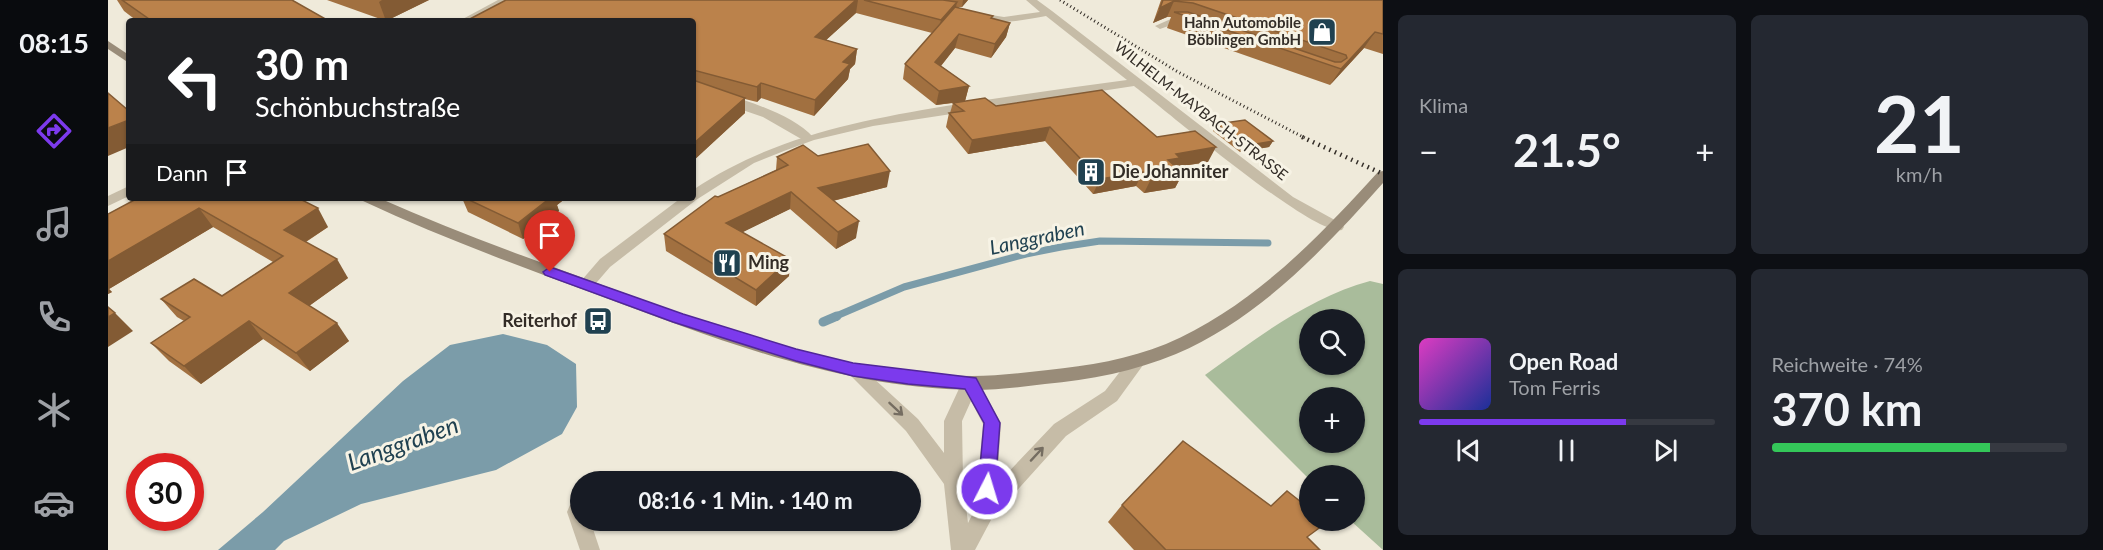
<!DOCTYPE html>
<html lang="de">
<meta charset="utf-8">
<style>
body{margin:0;font-family:Lato,sans-serif;background:#242831;color:#f1f3f6;height:100vh;display:flex;flex-direction:column;font-size:22px;white-space:nowrap}
*{box-sizing:border-box;margin:0}
p{font-size:20px;color:#9ea1a6}
.icon{flex:none;width:33px;height:33px;fill:none;stroke:currentColor;stroke-width:2;stroke-linecap:round;stroke-linejoin:round}
.map{position:relative;flex:1;overflow:hidden}
.panel{display:flex;flex-direction:column;gap:15px;padding:15px;background:#0d0f14;width:720px}
.panel>*{flex:none}
.banner{position:absolute;left:18px;top:18px;width:570px;height:183px;border-radius:6px;box-shadow:0 2px 4px #0004;background:#202124;color:#fff;overflow:hidden}
.tools{position:absolute;left:1191px;top:309px;display:grid;gap:12px}
.tools a{display:grid;place-items:center;width:66px;height:66px;border-radius:50%;background:#171b24;box-shadow:0 2px 4px #0004;font-size:30px}
.speed{position:absolute;left:18px;top:453px;display:flex;gap:12px;font-size:30px;font-weight:700;text-align:center}
.speed>*{display:grid;place-content:center;width:78px;height:78px;border-radius:50%;background:#171b24;box-shadow:0 2px 4px #0004;line-height:1}
.speed .limit{border:9px solid #d22;background:#fff;color:#111}
.pin{position:absolute;display:grid;place-items:center;width:51px;height:51px;color:#fff;margin:-62px -26px;border-radius:50% 50% 50% 0;rotate:-45deg;box-shadow:0 0 6px #0007}
.pin .icon{rotate:45deg}
.me{position:absolute;width:66px;margin:-33px;rotate:5deg;stroke-linejoin:round;filter:drop-shadow(0 0 4px #0008)}
.turn{display:flex;align-items:center;gap:21px;height:126px;padding:0 30px;font-size:27px}
.turn .icon{width:78px;height:78px;stroke-width:2.5}
.turn b{display:block;font-size:42px;line-height:51px}
.then{display:flex;align-items:center;height:57px;padding:0 30px;background:#0003;gap:12px;font-size:22px}
.big{font-size:45px;font-weight:700;line-height:1.1}
.panel .card{flex:1;display:flex;flex-direction:column;justify-content:center;gap:9px;min-width:0;padding:0 21px;border-radius:9px;background:#242831}
.panel .dial{align-items:center;gap:0}
.dial b{font-size:78px;line-height:1}
.song{display:flex;align-items:center;gap:18px}
.cover{width:72px;height:72px;border-radius:9px;background:linear-gradient(135deg,hsl(310 70% 55%),hsl(230 70% 35%))}
.played{height:6px;border-radius:3px;background:linear-gradient(90deg,#7c3aed 70%,#363941 70%)}
.keys{display:flex;justify-content:space-around;direction:ltr}
.heat{display:flex;justify-content:space-between;align-items:center;font-size:33px;direction:ltr}
.charge{height:9px;border-radius:4px;background:linear-gradient(90deg,#34c759 74%,#363941 0)}
.panel .tiles{flex:1;display:grid;gap:15px;grid-template-columns:repeat(2,1fr)}
.trip{position:absolute;left:462px;top:471px;width:351px;height:60px;border-radius:30px;background:#171b24;box-shadow:0 2px 4px #0004;font-weight:700;line-height:60px;text-align:center}
main{display:flex;flex:1;min-height:0}
.tab-bar{display:flex;flex-direction:column;width:108px;justify-content:space-around;align-items:center;background:#090b0e;color:#9ea1a6}
.tab-bar .icon{width:42px;height:42px}
.tab-bar .active{color:#7c3aed}
.tab-bar b{font-size:27px;color:#f1f3f6}
.map>svg:first-child{display:block}
.green{fill:#a9bc9b;fill-rule:evenodd}
.water{fill:#7b9ca9}
.lines{fill:none;stroke-linecap:round;stroke-linejoin:round}
.stream-far1{stroke:#7b9ca9;stroke-width:7}
.stream{stroke:#7b9ca9;stroke-width:9}
.lane{fill:#c6bca7;fill-rule:evenodd}
.street{fill:#c6bca7;fill-rule:evenodd}
.secondary{fill:#998c79;fill-rule:evenodd}
.rail-far1{stroke:#332d27;stroke-width:3;stroke-dasharray:1 3;stroke-linecap:butt}
.rail{stroke:#332d27;stroke-width:4.5;stroke-dasharray:1.5 4.5;stroke-linecap:butt}
.wall{fill:#a17040}
.shaded-wall{fill:#835b34}
.building{fill:#bb824b;stroke:#835b34;stroke-width:1.5}
.oneway{stroke:#756d61}
.route{fill:#7c3aed;stroke:#51269a;stroke-width:1.5}
.labels{text-anchor:middle;stroke-width:6;stroke-linejoin:round;paint-order:stroke}
.far-poi-label{font-size:15px;font-weight:bold;fill:#332d27;stroke:#f7f3e5;text-anchor:end}
.far-street-label{font-size:15px;fill:#332d27;stroke:#f7f3e5}
.poi-label{font-size:18px;font-weight:bold;fill:#332d27;stroke:#f7f3e5;text-anchor:start}
.water-label{font-size:20px;font-style:italic;fill:#204150;stroke:#f7f3e5}
.near-water-label{font-size:24px;font-style:italic;fill:#204150;stroke:#f7f3e5}
</style>
<main>
<nav class="tab-bar">
<b>08:15</b>
<svg class="icon active" aria-label="directions" viewBox="0 0 24 24"><path d="M12 3l9 9-9 9-9-9zM9 14v-3h6M13 9l2 2-2 2"/></svg>
<svg class="icon" aria-label="music" viewBox="0 0 24 24"><path d="M9 18V5l10-2v13"/><circle cx="6" cy="18" r="3"/><circle cx="16" cy="16" r="3"/></svg>
<svg class="icon" aria-label="phone" viewBox="0 0 24 24"><path d="M5 4h4l2 5-3 2q2 4 5 5l2-3 5 2v4C11 20 4 13 5 4z"/></svg>
<svg class="icon" aria-label="climate" viewBox="0 0 24 24"><path d="M12 3v18M4 7l16 10M4 17L20 7"/></svg>
<svg class="icon" aria-label="car" viewBox="0 0 24 24"><path d="M5 17H2v-5l4-1 3-4h7l3 4 3 1v5h-3M9 17h6M6 11h13"/><circle cx="7" cy="17" r="2"/><circle cx="17" cy="17" r="2"/></svg>
</nav>
<div class="map">
<svg width="1275" height="550" viewBox="0 0 1275 550">
<rect width="100%" height="100%" fill="#efeada"/>
<!-- green -->
<path class="green" d="M 1262,281 L 1275,284 L 1275,550 L 1243,521 L 1246,520 L 1246,476 L 1202,476 L 1201,479 L 1097,375 C 1149,338 1200,298 1262,281 ZM 1202,320 L 1246,320 L 1246,364 L 1202,364 ZM 1202,398 L 1246,398 L 1246,442 L 1202,442 Z"/>
<!-- water -->
<polygon class="water" points="395,334 439,345 468,364 469,407 454,434 388,470 253,504 176,541 167,550 110,550 155,512 295,381 342,345"/>
<g class="lines">
<!-- stream-far1 -->
<polyline class="stream-far1" points="726,317 796,287 918,254 953,247 992,241 1160,243"/>
<!-- stream -->
<polyline class="stream" points="715,322 729,316"/>
<!-- lane -->
<g class="lane">
<polygon points="390,0 402,0 363,21 351,21"/>
<polygon points="1065,18 1084,23 1086,25 1081,28 1066,24 1052,29 1047,26"/>
<path d="M 585,86 C 619,94 682,111 705,137 L 699,141 L 695,140 L 655,117 L 585,93 Z"/>
<polygon points="469,503 472,504 472,520 482,520 492,550 472,550 459,512 462,505"/>
</g>
<!-- street -->
<g class="street">
<path d="M 918,0 L 929,0 L 944,11 L 1185,197 L 1234,224 L 1236,227 L 1234,230 C 1207,238 1055,108 1026,86 L 765,126 L 706,140 L 676,151 L 646,163 L 588,200 L 502,267 L 483,289 L 473,289 L 470,285 L 473,281 L 492,259 L 573,198 L 585,198 L 585,190 C 662,138 748,121 838,106 C 898,97 959,88 1019,80 L 938,16 C 916,20 879,28 859,15 L 864,12 L 896,17 L 932,12 Z"/>
<polygon points="21,186 21,196 0,206 0,196"/>
<path d="M 1030,354 L 1036,356 L 1038,361 L 1009,401 L 958,436 L 884,518 L 867,550 L 843,550 L 836,484 L 798,431 L 737,370 L 739,365 L 745,363 L 751,365 L 810,419 L 836,453 L 836,421 L 856,378 L 862,376 L 868,378 L 893,423 L 889,484 L 946,424 L 997,391 L 1024,356 ZM 863,401 L 875,424 L 867,509 L 860,523 L 855,481 L 854,421 Z"/>
</g>
<!-- secondary -->
<g class="secondary">
<polygon points="0,41 21,55 21,63 0,49"/>
<path d="M 1275,171 L 1275,183 C 1216,249 1152,318 1068,354 C 1027,371 982,380 937,384 C 913,387 889,390 865,390 C 735,389 610,340 490,295 C 411,266 332,237 255,201 L 253,198 L 271,198 C 345,231 421,258 497,286 C 615,329 736,375 864,376 C 889,376 915,373 940,370 C 980,366 1021,359 1058,344 C 1144,307 1209,239 1270,172 Z"/>
</g>
<!-- rail-far1 -->
<polyline class="rail-far1" points="952,0 1070,72 1197,138"/>
<!-- rail -->
<polyline class="rail" points="1194,137 1275,174"/>
</g>
<!-- wall -->
<g class="wall">
<polygon points="9,0 184,0 221,21 29,21 16,11"/>
<polygon points="219,0 321,0 278,21"/>
<polygon points="398,0 860,0 854,7 848,7 884,19 902,23 898,37 883,58 847,48 833,66 861,86 857,101 888,106 1049,137 1100,162 1068,167 1075,173 1067,188 1036,193 1028,186 985,194 937,141 860,154 838,127 841,113 842,113 845,103 828,105 795,79 797,64 824,33 748,13 718,40 749,49 747,64 742,69 740,79 706,116 653,98 649,102 637,99 637,113 585,161 585,21"/>
<polygon points="1053,0 1275,0 1275,54 1256,48 1222,85 1059,28 1063,17 1059,17 1045,23"/>
<polygon points="1109,124 1165,141 1161,147 1132,152 1105,131"/>
<polygon points="710,156 779,187 725,201 748,238 728,249 682,209 634,232 682,259 681,276 648,306 558,251 556,234 610,197 668,170 669,157"/>
<polygon points="30,198 220,227 198,242 240,278 201,306 241,341 202,371 155,339 93,384 61,361 43,343 76,321 69,317 53,299 114,296 165,262 105,227 1,289 4,292 0,294 0,214"/>
<polygon points="354,198 458,198 449,205 451,211 415,239 360,212"/>
<polygon points="1014,505 1199,537 1212,550 1026,550 1000,522"/>
</g>
<!-- shaded-wall -->
<g class="shaded-wall">
<polygon points="274,0 321,0 278,21 271,2"/>
<polygon points="748,0 750,0 748,13 706,51 707,37"/>
<polygon points="855,0 860,0 854,7"/>
<polygon points="1066,1 1059,17 1045,23 1052,8"/>
<polygon points="849,2 846,17 830,34 833,20"/>
<polygon points="902,23 898,37 883,58 887,44"/>
<polygon points="1267,32 1256,48 1222,85 1233,69"/>
<polygon points="851,34 847,48 824,77 827,62"/>
<polygon points="749,49 747,64 742,69 740,79 706,116 707,100 735,62"/>
<polygon points="653,83 653,98 649,102 649,87"/>
<polygon points="861,86 857,101 828,105 831,91"/>
<polygon points="637,98 637,113 585,161 585,144"/>
<polygon points="21,120 21,147 0,156 0,128"/>
<polygon points="942,127 937,141 860,154 864,140"/>
<polygon points="1165,141 1161,147 1132,152 1136,146"/>
<polygon points="1108,147 1100,162 1067,167 1060,160 1068,154"/>
<polygon points="782,171 779,187 708,205 710,188"/>
<polygon points="1035,172 1028,186 985,194 992,179"/>
<polygon points="1075,173 1067,188 1036,193 1043,179"/>
<polygon points="683,192 682,209 619,240 618,223"/>
<polygon points="442,198 458,198 449,205 451,211 415,239 410,223"/>
<polygon points="91,208 105,227 1,289 4,292 0,294 0,261"/>
<polygon points="210,208 220,227 188,248 176,230"/>
<polygon points="751,221 748,238 728,249 730,232"/>
<polygon points="229,259 240,278 194,311 181,293"/>
<polygon points="682,259 681,276 648,306 648,290"/>
<polygon points="7,313 25,331 0,347 0,317"/>
<polygon points="141,321 155,339 93,384 76,366"/>
<polygon points="229,323 241,341 202,371 188,353"/>
</g>
<!-- building -->
<g class="building">
<polygon points="14,0 184,0 221,21 44,21"/>
<polygon points="398,0 748,0 707,37 749,49 735,62 742,64 707,100 653,83 649,87 585,70 585,21 358,21"/>
<polygon points="756,0 835,0 849,2 833,20"/>
<polygon points="1055,0 1275,0 1275,34 1267,32 1233,69 1066,12 1080,12 1227,62 1233,62 1239,58 1238,55 1085,3 1066,1 1052,8"/>
<polygon points="847,7 885,16 883,18 902,23 887,44 851,34 827,62 861,86 831,91 797,64"/>
<polygon points="585,80 637,98 585,144"/>
<polygon points="994,90 1049,137 1087,131 1108,147 1068,154 1072,158 1060,160 1075,173 1043,179 1035,172 992,179 942,127 864,140 841,113 856,111 845,103 877,98 888,106"/>
<polygon points="0,93 21,111 21,120 0,128"/>
<polygon points="1137,120 1165,141 1136,146 1109,124"/>
<polygon points="760,144 782,171 710,188 751,221 730,232 683,192 618,223 682,259 648,290 556,234 607,196 610,197 680,165 669,157 695,145 710,156"/>
<polygon points="30,198 190,198 210,208 176,230 229,259 181,293 229,323 188,353 141,321 76,366 43,343 82,317 53,299 86,279 114,296 175,256 91,208 0,261 0,214"/>
<polygon points="357,198 442,198 410,223"/>
<polygon points="0,307 7,313 0,317"/>
<polygon points="1075,441 1163,506 1179,491 1202,509 1202,520 1215,520 1218,523 1199,537 1212,550 1058,550 1014,505"/>
</g>
<!-- one-way arrows -->
<defs><path id="oneway-shaft" d="M-6 0H5M1.5-3L5.5 0L1.5 3" fill="none" stroke-width="1.6" stroke-linecap="round" stroke-linejoin="round" transform="scale(1.5)"/></defs>
<g class="oneway">
<use href="#oneway-shaft" transform="translate(788 409) rotate(43)"/>
<use href="#oneway-shaft" transform="translate(929 454) rotate(-47)"/>
</g>
<!-- route -->
<polygon class="route" points="442,267 575,314 688,349 745,363 868,378 892,423 887,489 885,494 879,497 872,494 870,489 876,423 857,389 800,384 745,376 688,361 565,322 437,275 435,272"/>
<!-- icons -->
<defs>
<g id="shop-square" transform="scale(1.5)"><rect x="-9" y="-9" width="18" height="18" rx="4" fill="#204150" stroke="#f7f3e5"/><path d="M-5-2.5h2.3a2.7 3.5 0 0 1 5.4 0H5L5.5 6h-11ZM-1.5-2.5h3a1.5 2.3 0 0 0-3 0Z" fill="#fff"/></g>
<g id="building-square" transform="scale(1.5)"><rect x="-9" y="-9" width="18" height="18" rx="4" fill="#204150" stroke="#f7f3e5"/><path d="M-4-6H4V6H1V3H-1V6H-4ZM-2.5-4.3h1.7v1.8h-1.7ZM.8-4.3h1.7v1.8H.8ZM-2.5-1h1.7V.8h-1.7ZM.8-1h1.7V.8H.8Z" fill="#fff"/></g>
<g id="restaurant-square" transform="scale(1.5)"><rect x="-9" y="-9" width="18" height="18" rx="4" fill="#204150" stroke="#f7f3e5"/><path d="M-5-6h1v4h1v-4h1v4h1v-4h1v5L-1.5 .5V6h-2V.5L-5-1ZM5-6V6H3V1.5H1.5Q1.5-4 5-6Z" fill="#fff"/></g>
<g id="bus-square" transform="scale(1.5)"><rect x="-9" y="-9" width="18" height="18" rx="4" fill="#204150" stroke="#f7f3e5"/><path d="M-5-6H5V4H4V6H2V4H-2V6H-4V4H-5ZM-3.5-4V0h7V-4ZM-3.5 1.2v1.5H-2V1.2ZM2 1.2v1.5H3.5V1.2Z" fill="#fff"/></g>
</defs>
<g fill-rule="evenodd">
<use href="#shop-square" x="1214" y="32"/>
<use href="#building-square" x="983" y="172"/>
<use href="#restaurant-square" x="619" y="263"/>
<use href="#bus-square" x="490" y="321"/>
</g>
<g class="labels">
<!-- far-poi labels -->
<g class="far-poi-label">
<text x="1193" y="28">Hahn Automobile<tspan x="1193" dy="17">Böblingen GmbH</tspan></text>
</g>
<!-- far-street labels -->
<g class="far-street-label">
<text transform="translate(1093 111) rotate(38)" y="5">WILHELM-MAYBACH-STRASSE</text>
</g>
<!-- poi labels -->
<g class="poi-label">
<text x="1004" y="178">Die Johanniter</text>
<text x="640" y="269">Ming</text>
<text x="469" y="327" text-anchor="end">Reiterhof</text>
</g>
<!-- water labels -->
<g class="water-label">
<text transform="translate(929 238) rotate(-12)" y="7">Langgraben</text>
</g>
<!-- near-water labels -->
<g class="near-water-label">
<text transform="translate(295 444) rotate(-20)" y="8">Langgraben</text>
</g>
</g>
</svg>
<div class="tools">
<a><svg class="icon" aria-label="search" viewBox="0 0 24 24"><circle cx="10" cy="10" r="6"/><path d="M15 15l6 6"/></svg></a>
<a>+</a>
<a>−</a>
</div>
<div class="speed"><div class="limit">30</div></div>
<div class="pin" style="left:442px;top:272px;background:#d93025"><svg class="icon" aria-label="arrive" viewBox="0 0 24 24"><path d="M6 21V4h12l-3 4 3 4H6"/></svg></div>
<svg class="me" style="left:879px;top:489px" viewBox="-20 -20 40 40"><circle r="17" fill="#7c3aed" stroke="#fff" stroke-width="3"/><path d="M0-11L8 9 0 5-8 9z" fill="#fff"/></svg>
<div class="trip">08:16 · 1 Min. · 140 m</div>
<div class="banner">
<div class="turn"><svg class="icon" aria-label="left" viewBox="0 0 24 24"><path d="M17 20v-9H6M10 6l-5 5 5 5"/></svg><div><b>30 m</b>Schönbuchstraße</div></div>
<div class="then">Dann<svg class="icon" aria-label="arrive" viewBox="0 0 24 24"><path d="M6 21V4h12l-3 4 3 4H6"/></svg></div>
</div>
</div>
<section class="panel">
<div class="tiles">
<div class="card"><p>Klima</p>
<div class="heat"><a>−</a><b class="big">21.5°</b><a>+</a></div>
</div>
<div class="card dial"><b>21</b><p>km/h</p></div>
<div class="card">
<div class="song"><i class="cover"></i><div><b>Open Road</b><p>Tom Ferris</p></div></div>
<div class="played"></div>
<div class="keys"><svg class="icon" aria-label="previous" viewBox="0 0 24 24"><path d="M18 5L8 12l10 7zM5 5v14"/></svg><svg class="icon" aria-label="pause" viewBox="0 0 24 24"><path d="M8 5v14M16 5v14"/></svg><svg class="icon" aria-label="next" viewBox="0 0 24 24"><path d="M6 5l10 7-10 7zM19 5v14"/></svg></div>
</div>
<div class="card"><p>Reichweite · 74%</p><b class="big">370 km</b><div class="charge"></div></div>
</div>
</section>
</main>
